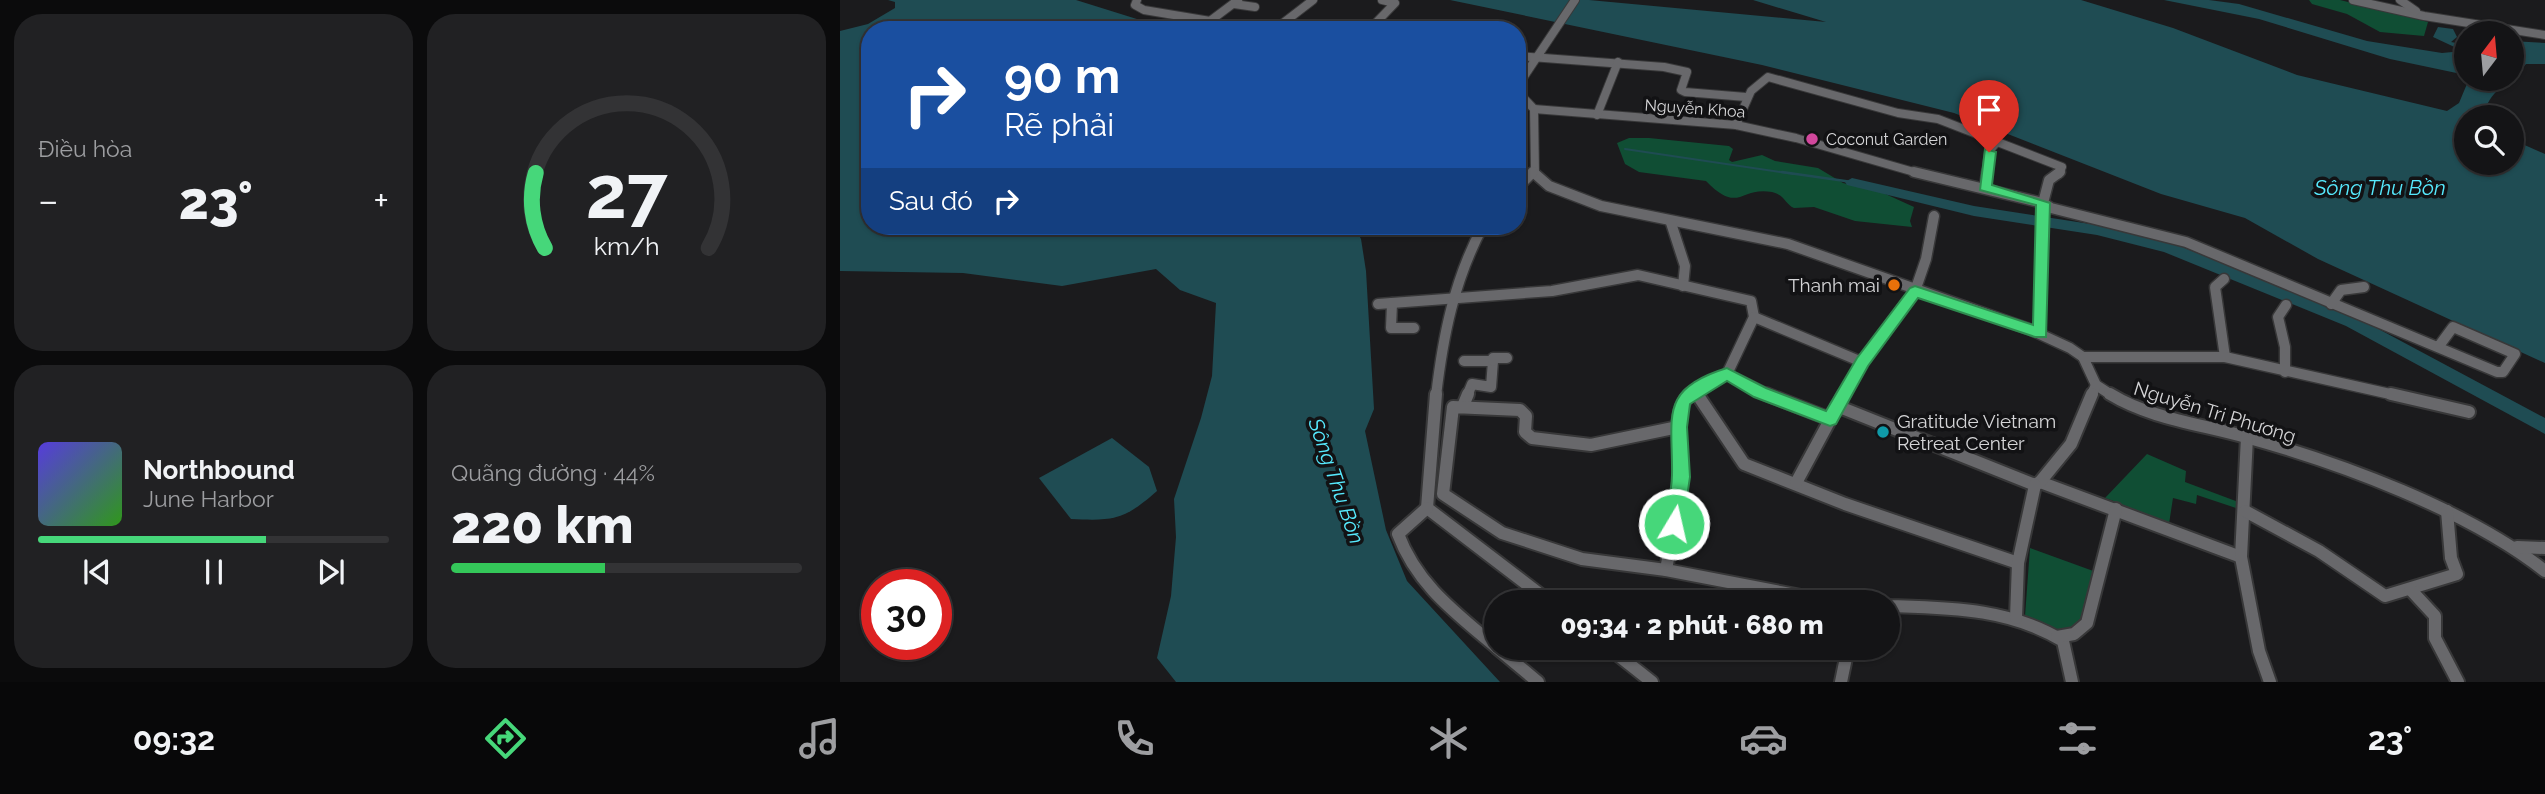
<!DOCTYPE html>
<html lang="vi">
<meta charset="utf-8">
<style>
body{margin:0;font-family:Raleway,sans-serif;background:#212123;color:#f1f3f6;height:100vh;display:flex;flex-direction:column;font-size:26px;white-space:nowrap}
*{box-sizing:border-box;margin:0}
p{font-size:23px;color:#9d9ea1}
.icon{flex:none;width:38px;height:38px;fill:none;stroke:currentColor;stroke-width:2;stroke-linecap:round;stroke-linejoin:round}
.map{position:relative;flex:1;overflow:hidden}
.side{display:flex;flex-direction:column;gap:14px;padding:14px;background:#0b0b0c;width:840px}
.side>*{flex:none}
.top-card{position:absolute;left:21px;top:21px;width:665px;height:214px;border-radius:28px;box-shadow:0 2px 5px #0004,0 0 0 2px #333335;background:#1a4fa0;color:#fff;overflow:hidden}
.needle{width:46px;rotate:16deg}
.buttons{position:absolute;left:1614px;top:21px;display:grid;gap:14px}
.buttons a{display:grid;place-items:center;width:70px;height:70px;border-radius:50%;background:#141416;box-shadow:0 2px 5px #0004,0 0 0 2px #333335;font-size:35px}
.speed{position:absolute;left:21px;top:569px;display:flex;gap:14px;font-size:35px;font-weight:700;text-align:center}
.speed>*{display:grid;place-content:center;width:91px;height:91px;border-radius:50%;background:#141416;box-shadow:0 2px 5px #0004,0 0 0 2px #333335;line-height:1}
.speed .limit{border:10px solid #d22;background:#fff;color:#111}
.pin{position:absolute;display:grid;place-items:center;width:60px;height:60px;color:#fff;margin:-72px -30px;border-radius:50% 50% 50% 0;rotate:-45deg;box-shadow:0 0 7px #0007}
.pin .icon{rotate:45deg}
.me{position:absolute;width:77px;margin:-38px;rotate:9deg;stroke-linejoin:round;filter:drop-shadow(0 0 5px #0008)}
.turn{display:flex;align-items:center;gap:24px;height:147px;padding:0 28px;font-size:32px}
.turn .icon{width:91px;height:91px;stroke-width:2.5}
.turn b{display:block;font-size:49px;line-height:60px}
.then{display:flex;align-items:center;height:66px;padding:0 28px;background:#0003;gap:14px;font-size:26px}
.big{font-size:52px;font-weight:800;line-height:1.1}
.side .widget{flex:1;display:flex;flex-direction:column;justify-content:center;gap:10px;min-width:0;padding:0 24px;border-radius:28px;background:#212123}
.side .dial{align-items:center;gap:0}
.dial svg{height:182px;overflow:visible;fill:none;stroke:#333335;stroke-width:7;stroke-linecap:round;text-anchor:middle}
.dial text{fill:#f1f3f6;stroke:none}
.song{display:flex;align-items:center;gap:21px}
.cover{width:84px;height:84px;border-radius:10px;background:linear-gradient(135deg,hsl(250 70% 55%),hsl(110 70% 35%))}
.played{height:7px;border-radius:4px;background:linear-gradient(90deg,#46d77a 65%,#333335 65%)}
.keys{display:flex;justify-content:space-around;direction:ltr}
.heat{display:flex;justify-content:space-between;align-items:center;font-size:38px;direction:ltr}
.charge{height:10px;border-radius:5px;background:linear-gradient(90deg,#34c759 44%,#333335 0)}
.side .tiles{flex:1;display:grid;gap:14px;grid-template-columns:repeat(2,1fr)}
.trip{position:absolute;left:644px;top:590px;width:416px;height:70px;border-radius:35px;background:#141416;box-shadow:0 2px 5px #0004,0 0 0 2px #333335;font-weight:800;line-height:70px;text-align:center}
.dock{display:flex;height:112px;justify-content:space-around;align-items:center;background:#080809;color:#9d9ea1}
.dock .icon{width:49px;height:49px}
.dock .on{color:#46d77a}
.dock b{font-size:32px;color:#f1f3f6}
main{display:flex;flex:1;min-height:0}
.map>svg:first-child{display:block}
.green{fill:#104e34}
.water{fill:#1f4c53}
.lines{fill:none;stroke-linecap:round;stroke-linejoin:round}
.stream-far1{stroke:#1f4c53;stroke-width:2}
.stream{stroke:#1f4c53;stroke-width:2.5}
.river{fill:#1f4c53;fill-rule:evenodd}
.minor-far2-casing{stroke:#383839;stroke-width:10}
.minor-far1-casing{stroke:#383839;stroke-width:13}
.minor-casing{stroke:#383839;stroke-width:16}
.minor-far2{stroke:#68686b;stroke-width:8}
.minor-far1{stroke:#68686b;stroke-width:10}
.minor{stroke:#68686b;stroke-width:12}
.route{fill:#46d77a;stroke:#2e8c4f;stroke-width:2}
.hotel-dot{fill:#d1479c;stroke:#121214;stroke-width:2.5}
.food-dot{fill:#e8710a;stroke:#121214;stroke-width:2.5}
.culture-dot{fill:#0f9aa8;stroke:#121214;stroke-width:2.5}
.labels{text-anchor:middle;stroke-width:7;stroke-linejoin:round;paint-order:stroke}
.far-street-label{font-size:16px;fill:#d5d5d7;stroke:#121214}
.far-poi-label{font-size:16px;fill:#d5d5d7;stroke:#121214;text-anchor:start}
.poi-label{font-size:19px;fill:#d5d5d7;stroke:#121214;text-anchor:end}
.street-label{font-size:19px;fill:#d5d5d7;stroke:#121214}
.water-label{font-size:21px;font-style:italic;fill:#56e9fd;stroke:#121214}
</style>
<main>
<section class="side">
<div class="tiles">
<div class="widget"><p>Điều hòa</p>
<div class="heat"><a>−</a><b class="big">23°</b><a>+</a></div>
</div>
<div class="widget dial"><svg viewBox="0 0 100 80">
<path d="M14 69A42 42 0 1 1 86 69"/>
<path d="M14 69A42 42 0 0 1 10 36" stroke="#46d77a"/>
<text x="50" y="56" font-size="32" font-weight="700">27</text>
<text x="50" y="72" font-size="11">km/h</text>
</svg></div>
<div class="widget">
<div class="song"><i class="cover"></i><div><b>Northbound</b><p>June Harbor</p></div></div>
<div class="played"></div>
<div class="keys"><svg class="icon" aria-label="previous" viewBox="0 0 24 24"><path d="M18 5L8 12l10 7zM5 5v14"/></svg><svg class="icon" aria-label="pause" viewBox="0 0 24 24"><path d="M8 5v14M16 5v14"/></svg><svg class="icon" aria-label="next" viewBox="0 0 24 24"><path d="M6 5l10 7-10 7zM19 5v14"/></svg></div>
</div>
<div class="widget"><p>Quãng đường · 44%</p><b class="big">220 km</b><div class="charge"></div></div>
</div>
</section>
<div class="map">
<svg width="1705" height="682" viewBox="0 0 1705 682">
<rect width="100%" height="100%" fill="#1b1b1d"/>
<!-- green -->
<g class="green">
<polygon points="1469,0 1500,0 1588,22 1584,36 1540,32 1507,14 1472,4"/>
<path d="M 809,138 L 889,146 L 893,149 L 889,160 L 892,162 L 922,155 L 935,161 L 978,168 L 1003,183 L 1041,192 L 1074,207 L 1070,221 L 1072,227 L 1015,221 L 974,207 L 954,208 C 945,204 945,195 932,192 C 900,186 899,215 866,181 L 799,172 L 785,164 L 777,143 L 789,138 Z"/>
<path d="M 1307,454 L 1346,471 L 1345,482 L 1401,503 L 1405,511 L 1357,495 L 1356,504 L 1333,498 L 1329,524 C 1308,525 1287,504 1265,498 Z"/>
<polygon points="1190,548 1256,572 1247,623 1224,636 1185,616"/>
</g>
<!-- water -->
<g class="water">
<polygon points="48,0 236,0 332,30 30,30 30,226 514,226 521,239 526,271 534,409 525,431 546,530 567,581 660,682 336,682 317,658 331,596 336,537 334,499 361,418 372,376 376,303 340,290 316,269 222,286 123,273 0,271 0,31 28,24 55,8 55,2"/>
<path d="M 610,0 L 749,0 L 986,22 L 913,0 L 1241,0 L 1333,28 L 1457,75 L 1607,111 L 1619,103 L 1629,79 L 1671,79 L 1671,41 L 1705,43 L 1705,64 L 1686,64 C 1673,81 1644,93 1645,117 L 1626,117 L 1626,163 L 1671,163 L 1671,139 L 1705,154 L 1705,363 L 1478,259 L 1405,218 L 1321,194 L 1114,113 L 922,65 Z"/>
<polygon points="1324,0 1369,0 1399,4 1527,41 1602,53 1623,51 1593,37 1598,27 1613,29 1617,37 1611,42 1626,45 1626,75 1550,59 1419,19"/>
<path d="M 272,438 L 309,467 L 317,491 C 284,520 274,521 231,519 L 199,478 Z"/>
</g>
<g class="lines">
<!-- stream-far1 -->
<polyline class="stream-far1" points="785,149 954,174"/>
<!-- stream -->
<polyline class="stream" points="942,172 1012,182"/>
<!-- river -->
<polygon class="river" points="1012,178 1134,206 1257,225 1335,244 1518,318 1705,418 1705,434 1506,326 1324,252 1257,235 1134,216 1007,185 1005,182"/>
<!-- minor-far2 casing -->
<g class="minor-far2-casing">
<g id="minor-far2">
<polyline points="297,0 295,5 304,10 370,21 395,30"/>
<polyline points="1513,0 1584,16 1705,35"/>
<polyline points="1560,0 1576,11"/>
<polyline points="394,4 415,7"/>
<polyline points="370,21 398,0"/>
<polyline points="434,30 473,0"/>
<polyline points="529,30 555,3 542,0"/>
<polyline points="677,56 824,67 847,72 841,90 845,92 906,97"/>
<polyline points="677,87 735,0"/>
<polyline points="677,91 694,109 695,174"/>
<polyline points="694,109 896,125 956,138 1081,174"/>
<polyline points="757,115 778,62"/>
<polyline points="896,125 911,91 928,77 1058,113 1098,119 1222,167 1219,174"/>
<polyline points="1146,174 1149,151 1157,142"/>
</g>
</g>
<!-- minor-far1 casing -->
<g class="minor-far1-casing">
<g id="minor-far1">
<polyline points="693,172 709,186 761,206 948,244 1189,329 1230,348 1243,357 1256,385 1273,396"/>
<polyline points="1074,172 1203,203 1200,333"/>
<polyline points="1220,172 1209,180 1203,203 1211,208 1346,242 1657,372 1663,372 1675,354 1613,327 1599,346"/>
<polyline points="1145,187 1147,172"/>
<polyline points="677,188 693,172"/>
<polyline points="831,223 845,266 843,286"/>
<polyline points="1384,279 1375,287 1385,357"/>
<polyline points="552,303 551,328 574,328"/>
<polyline points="538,304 712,291 798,275 911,301 914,317 887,374 848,396"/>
<polyline points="1491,304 1501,290 1524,287"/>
<polyline points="914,317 1022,362"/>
<polyline points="1243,357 1385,357 1559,396"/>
<polyline points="624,361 653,361 651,387 632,384 627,396"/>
<polyline points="653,361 653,358 667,358"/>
<polyline points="1445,372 1445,347 1438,317 1446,305"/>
<polyline points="887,374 931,396"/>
<polyline points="855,391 858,396"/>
<path d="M 596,396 C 603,336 614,280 643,226"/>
<polyline points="1003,396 1022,362 1075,291 1086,259 1094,216"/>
<polyline points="1251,396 1256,385"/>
</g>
</g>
<!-- minor casing -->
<g class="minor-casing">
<g id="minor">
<polyline points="596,394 587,508 710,602"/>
<polyline points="857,394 904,464 1005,504 1178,563"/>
<polyline points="926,394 990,419"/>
<path d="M 1270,394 C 1311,419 1361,424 1406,437 C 1500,463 1628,510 1705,571"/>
<polyline points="1551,394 1629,412"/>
<polyline points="623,406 628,394"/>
<polyline points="997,406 1195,485 1200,482 1401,557"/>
<polyline points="838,427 751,445 692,438 685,432 686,416 680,410 613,407 603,494 662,533 742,559 826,570 992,602"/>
<polyline points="1407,437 1401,557 1419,651 1430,682"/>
<polyline points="1200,482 1231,444 1252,394"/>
<polyline points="956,483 1004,394"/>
<path d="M 587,508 L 558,534 C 577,585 616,613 656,647"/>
<polyline points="1405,511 1479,551 1545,596 1617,574 1611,558 1607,511"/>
<polyline points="1677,547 1705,548"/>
<path d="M 826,570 C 831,540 839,509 841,478 C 843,451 829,415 850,394"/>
<polyline points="1570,589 1595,616 1595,638 1618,682"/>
<path d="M 1048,606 C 1110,608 1169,608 1223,641 L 1232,682"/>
<polyline points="1176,618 1178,563 1195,485"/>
<polyline points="1217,637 1234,634 1247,623 1276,509"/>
<polyline points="657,648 698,682"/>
<polyline points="769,648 812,682"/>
<polyline points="1001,682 1008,648"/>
</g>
</g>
<!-- minor-far2 -->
<use href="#minor-far2" class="minor-far2"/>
<!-- minor-far1 -->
<use href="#minor-far1" class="minor-far1"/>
<!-- minor -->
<use href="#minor" class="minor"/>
</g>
<!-- route -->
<path class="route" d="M 1145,149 L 1156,152 L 1152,185 L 1210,203 L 1206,337 L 1195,337 L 1078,298 L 1028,366 L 996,424 L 990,426 L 914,397 L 887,381 L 850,404 L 847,427 L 850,477 L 843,524 L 840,530 L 827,530 L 824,524 C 827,508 832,491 832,475 C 833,417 818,389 887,368 L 926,388 L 986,411 L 1017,358 L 1070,288 L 1075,286 L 1193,325 L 1196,205 L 1140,190 Z"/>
<!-- markers -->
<circle class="hotel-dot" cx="972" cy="139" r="7"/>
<circle class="food-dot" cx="1054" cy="285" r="7"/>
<circle class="culture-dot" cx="1043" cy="432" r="7"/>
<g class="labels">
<!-- far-street labels -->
<g class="far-street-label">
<text transform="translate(855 108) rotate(4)" y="6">Nguyễn Khoa</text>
</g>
<!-- far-poi labels -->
<g class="far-poi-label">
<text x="986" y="145">Coconut Garden</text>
</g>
<!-- poi labels -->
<g class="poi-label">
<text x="1040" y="292">Thanh mai</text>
<text x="1057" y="428" text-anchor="start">Gratitude Vietnam<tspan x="1057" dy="22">Retreat Center</tspan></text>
</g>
<!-- street labels -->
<g class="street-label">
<text transform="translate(1375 412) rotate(17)" y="7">Nguyễn Tri Phương</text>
</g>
<!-- water labels -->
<g class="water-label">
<text x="1540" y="195">Sông Thu Bồn</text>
<text transform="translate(496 481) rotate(71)" y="7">Sông Thu Bồn</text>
</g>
</g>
</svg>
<div class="buttons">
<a><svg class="needle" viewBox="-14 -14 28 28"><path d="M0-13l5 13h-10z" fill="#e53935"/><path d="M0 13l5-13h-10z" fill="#9d9ea1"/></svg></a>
<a><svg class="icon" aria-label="search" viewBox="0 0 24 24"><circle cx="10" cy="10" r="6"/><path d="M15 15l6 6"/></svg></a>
</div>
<div class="speed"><div class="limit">30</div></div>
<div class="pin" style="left:1149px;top:152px;background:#d93025"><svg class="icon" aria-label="arrive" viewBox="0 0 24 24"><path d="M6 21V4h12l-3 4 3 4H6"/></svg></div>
<svg class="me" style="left:834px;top:524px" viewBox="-20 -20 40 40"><circle r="17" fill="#46d77a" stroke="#fff" stroke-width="3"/><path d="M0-11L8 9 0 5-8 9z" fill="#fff"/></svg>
<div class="trip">09:34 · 2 phút · 680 m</div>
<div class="top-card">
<div class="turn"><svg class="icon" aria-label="right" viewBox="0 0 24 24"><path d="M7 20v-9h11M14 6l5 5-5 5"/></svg><div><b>90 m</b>Rẽ phải</div></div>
<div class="then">Sau đó<svg class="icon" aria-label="right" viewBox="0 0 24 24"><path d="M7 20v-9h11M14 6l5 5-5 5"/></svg></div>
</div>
</div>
</main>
<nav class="dock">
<b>09:32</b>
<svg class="icon on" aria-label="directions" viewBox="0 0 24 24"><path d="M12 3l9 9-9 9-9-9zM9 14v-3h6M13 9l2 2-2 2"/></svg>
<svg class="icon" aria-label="music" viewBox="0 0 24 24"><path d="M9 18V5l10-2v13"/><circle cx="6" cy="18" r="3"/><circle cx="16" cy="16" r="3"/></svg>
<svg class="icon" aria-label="phone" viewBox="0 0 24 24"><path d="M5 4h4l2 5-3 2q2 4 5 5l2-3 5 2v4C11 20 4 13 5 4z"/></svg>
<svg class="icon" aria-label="climate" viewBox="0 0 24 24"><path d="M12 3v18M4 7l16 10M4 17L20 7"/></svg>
<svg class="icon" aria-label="car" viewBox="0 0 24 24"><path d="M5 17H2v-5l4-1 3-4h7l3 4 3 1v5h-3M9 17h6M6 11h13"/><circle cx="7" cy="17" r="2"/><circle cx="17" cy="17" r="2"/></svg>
<svg class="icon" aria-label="filters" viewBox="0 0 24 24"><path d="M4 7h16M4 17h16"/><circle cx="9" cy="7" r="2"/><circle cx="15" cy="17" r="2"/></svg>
<b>23°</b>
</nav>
